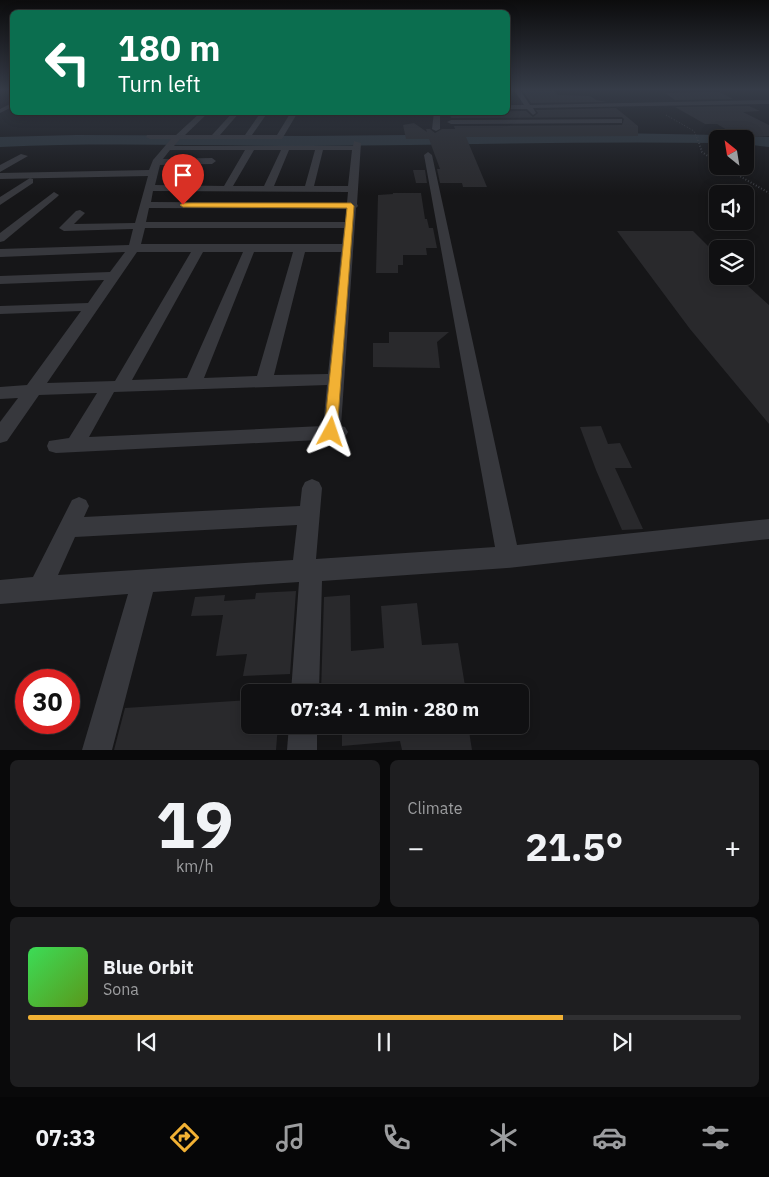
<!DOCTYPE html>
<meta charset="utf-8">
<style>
body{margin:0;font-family:"IBM Plex Sans",sans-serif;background:#1e1e20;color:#f1f3f6;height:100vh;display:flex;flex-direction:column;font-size:19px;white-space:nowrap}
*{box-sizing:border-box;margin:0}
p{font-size:16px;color:#9c9d9f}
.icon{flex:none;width:28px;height:28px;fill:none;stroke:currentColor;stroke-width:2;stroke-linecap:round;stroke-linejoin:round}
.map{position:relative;height:750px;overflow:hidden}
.drawer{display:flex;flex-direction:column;gap:10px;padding:10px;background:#09090a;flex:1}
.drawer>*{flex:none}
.banner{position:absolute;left:10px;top:10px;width:500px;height:105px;border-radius:8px;box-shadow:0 2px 12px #0003,0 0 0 1px #303032;background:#0b6e4f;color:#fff;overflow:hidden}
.needle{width:32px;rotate:330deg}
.fabs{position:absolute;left:709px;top:130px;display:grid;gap:10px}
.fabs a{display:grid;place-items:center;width:45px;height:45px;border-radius:8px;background:#101012;box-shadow:0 2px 12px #0003,0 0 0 1px #303032;font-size:25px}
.speed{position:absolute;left:15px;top:669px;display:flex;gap:10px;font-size:25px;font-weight:700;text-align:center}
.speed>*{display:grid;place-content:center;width:65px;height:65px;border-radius:50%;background:#101012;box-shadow:0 2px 12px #0003,0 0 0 1px #303032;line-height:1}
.speed .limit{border:8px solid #d22;background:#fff;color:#111}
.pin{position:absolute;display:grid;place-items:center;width:42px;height:42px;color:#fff;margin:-51px -21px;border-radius:50% 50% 50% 0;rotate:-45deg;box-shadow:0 0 5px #0007}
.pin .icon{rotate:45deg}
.me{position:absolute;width:55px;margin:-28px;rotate:5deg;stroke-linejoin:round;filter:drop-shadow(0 0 4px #0008)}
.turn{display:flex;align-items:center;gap:18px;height:105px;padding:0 25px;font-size:22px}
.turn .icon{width:65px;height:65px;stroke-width:2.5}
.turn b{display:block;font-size:35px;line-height:42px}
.big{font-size:38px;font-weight:700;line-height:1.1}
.drawer .tile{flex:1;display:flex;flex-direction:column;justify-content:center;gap:8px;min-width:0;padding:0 18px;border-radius:8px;background:#1e1e20}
.drawer .dial{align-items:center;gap:0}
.dial b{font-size:65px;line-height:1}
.song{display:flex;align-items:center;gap:15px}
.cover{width:60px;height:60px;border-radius:8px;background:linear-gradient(135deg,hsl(130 70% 55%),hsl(90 70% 35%))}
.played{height:5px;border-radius:2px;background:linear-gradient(90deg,#f2b134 75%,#303032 75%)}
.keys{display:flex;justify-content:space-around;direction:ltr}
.heat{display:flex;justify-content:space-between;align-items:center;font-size:28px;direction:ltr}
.drawer .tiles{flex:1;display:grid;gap:10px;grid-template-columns:1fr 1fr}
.tile:last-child{grid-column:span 2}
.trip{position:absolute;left:241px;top:684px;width:288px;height:50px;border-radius:8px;background:#101012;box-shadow:0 2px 12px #0003,0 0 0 1px #303032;font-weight:700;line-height:50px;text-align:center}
.menu{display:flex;height:80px;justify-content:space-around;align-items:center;background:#060607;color:#9c9d9f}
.menu .icon{width:35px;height:35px}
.menu .active{color:#f2b134}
.menu b{font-size:22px;color:#f1f3f6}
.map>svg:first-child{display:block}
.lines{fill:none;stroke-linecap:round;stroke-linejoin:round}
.river{fill:#2c353c;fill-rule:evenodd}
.building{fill:#29292c}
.path-far1{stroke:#3d3f44;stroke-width:1;stroke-dasharray:1 2;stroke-linecap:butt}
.path{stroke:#3d3f44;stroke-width:2;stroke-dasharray:1 2;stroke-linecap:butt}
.street{fill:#37383d;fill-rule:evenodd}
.route{fill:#f2b134;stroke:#9d7322}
</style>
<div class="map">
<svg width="769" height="750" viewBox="0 0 769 750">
<rect width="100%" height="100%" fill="#161618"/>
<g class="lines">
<!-- river -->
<g class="river">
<path d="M 615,133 L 718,135 L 723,136 L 725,139 L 718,139 L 718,143 C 582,141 446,145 310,146 C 206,146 103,142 0,147 L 0,137 L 76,135 L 306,136 Z"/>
<polygon points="745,136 769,137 769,147 745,144 745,139 738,139"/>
</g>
</g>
<!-- building -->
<g class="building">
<polygon points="522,90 553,90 558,95 590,96 596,100 607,102 531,103"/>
<polygon points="719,92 733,99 675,100 665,93"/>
<polygon points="749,106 760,111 743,112 769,125 769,136 739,137 717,124 705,124 675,107"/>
<polygon points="616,108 638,126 638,136 466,137 487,187 463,187 462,183 440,183 437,169 440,169 429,139 406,139 403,125 414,123 427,132 426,129 430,129 435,133 442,129 455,129 454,126 622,125 624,119 622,117 451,118 449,112 526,111 533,117 538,113 536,110"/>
<polygon points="413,170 425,170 427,183 416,183"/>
<polygon points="393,193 421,193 425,219 427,219 429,228 433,228 437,248 426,248 427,255 403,255 403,265 398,265 398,273 376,273 378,195 393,194"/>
<polygon points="617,231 693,231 718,256 718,276 737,276 769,305 769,424 690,329"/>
<polygon points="389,332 449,332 437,342 440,368 373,367 373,343 389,343"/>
<polygon points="601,426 608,444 620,443 632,468 615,468 643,529 622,530 596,470 580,427"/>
<polygon points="296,591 290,674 243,676 247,654 216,656 223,615 191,616 195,597 225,595 224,601 255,599 256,593"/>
<polygon points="350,595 351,651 384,648 381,606 417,603 422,645 458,643 466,692 321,692 324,597"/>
<polygon points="250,700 250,725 278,725 276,750 114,750 125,708"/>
<polygon points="342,725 468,725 472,750 402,750 400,741 342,746"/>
</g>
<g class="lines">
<!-- path-far1 -->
<polyline class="path-far1" points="666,115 694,131 698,141"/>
<!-- path -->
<g class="path">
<polyline points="698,140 702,152 718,163"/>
<polyline points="722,166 769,193"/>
</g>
<!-- street -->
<g class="street">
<polygon points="514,90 520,90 530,105 769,100 769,104 533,108 536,113 533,115 527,109 508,109 508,105 524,105"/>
<polygon points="12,103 12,107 0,113 0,109"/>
<path d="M 201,112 L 209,112 L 185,135 L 212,135 L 233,112 L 240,112 L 220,135 L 245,135 L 261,112 L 268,112 L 252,135 L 277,135 L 291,112 L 298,112 L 282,139 L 180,139 L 174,146 L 353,146 L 354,141 L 361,143 L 357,204 L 358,206 L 356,208 L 341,426 L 345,427 L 348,432 L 345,437 L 339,439 L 56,453 L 49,451 L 47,446 L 49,441 L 69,438 L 97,393 L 39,395 L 7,441 L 0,443 L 0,422 L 18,398 L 0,399 L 0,387 L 27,385 L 81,311 L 0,314 L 0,306 L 88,303 L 104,280 L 0,284 L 0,276 L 110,272 L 125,252 L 0,257 L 0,249 L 129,245 L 133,229 L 64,231 L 59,228 L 76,211 L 80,210 L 85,213 L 74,224 L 135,223 L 148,176 L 0,179 L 0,173 L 149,170 L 153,160 L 171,139 L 150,139 L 146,137 L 147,135 L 176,135 ZM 170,150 L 245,150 L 224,186 L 155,185 L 160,165 L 212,164 L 216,161 L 212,158 L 163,159 ZM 254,150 L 281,150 L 264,186 L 233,186 ZM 289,150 L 315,150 L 305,186 L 274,186 ZM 323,150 L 352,150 L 348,186 L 314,186 ZM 153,191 L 348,192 L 347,203 L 151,202 ZM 149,208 L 346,209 L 345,222 L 146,222 ZM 145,228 L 344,228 L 342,244 L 141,244 ZM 137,252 L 191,252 L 115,381 L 47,383 ZM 203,252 L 243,252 L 187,378 L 132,380 ZM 254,252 L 293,252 L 257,376 L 204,378 ZM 305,252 L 341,252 L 328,374 L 274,375 ZM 327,385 L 323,426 L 89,437 L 114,392 Z"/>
<polygon points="434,112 440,112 440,129 436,131 432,129"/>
<polygon points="622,119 622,123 619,123 451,124 447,122 451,120"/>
<path d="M 428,152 L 432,155 L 517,545 L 769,519 L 769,539 L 507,568 L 322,581 L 319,692 L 291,692 L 299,582 L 153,592 L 112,750 L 82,750 L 128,594 L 0,604 L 0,580 L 33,577 L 72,500 L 79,497 L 86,500 L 89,506 L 84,517 L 300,506 L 302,488 L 305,482 L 312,479 L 319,482 L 322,488 L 316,559 L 495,547 L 424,155 ZM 297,525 L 293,560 L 58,575 L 75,537 Z"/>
<polygon points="21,154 28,156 0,172 0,165"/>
<polygon points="30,178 33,179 33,183 0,205 0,197"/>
<polygon points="54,192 59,195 57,197 4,241 0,242 0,233"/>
<polygon points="289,725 317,725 317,750 287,750"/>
</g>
</g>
<!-- sky -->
<linearGradient id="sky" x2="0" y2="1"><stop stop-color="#0c0c0d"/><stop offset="0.46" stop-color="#363c48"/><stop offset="1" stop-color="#363c48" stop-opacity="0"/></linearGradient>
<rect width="769" height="195" fill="url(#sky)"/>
<!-- route -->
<polygon class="route" points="351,203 354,206 337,432 335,435 326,435 324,432 347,208 183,207 180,205 183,203"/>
</svg>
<div class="fabs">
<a><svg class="needle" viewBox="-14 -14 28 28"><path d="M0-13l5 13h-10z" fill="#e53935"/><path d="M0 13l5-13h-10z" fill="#9c9d9f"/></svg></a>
<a><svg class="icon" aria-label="sound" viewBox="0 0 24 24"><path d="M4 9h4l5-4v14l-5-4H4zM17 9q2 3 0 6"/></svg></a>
<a><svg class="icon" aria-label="layers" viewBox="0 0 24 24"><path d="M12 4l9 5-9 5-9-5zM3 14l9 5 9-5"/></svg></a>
</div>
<div class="speed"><div class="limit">30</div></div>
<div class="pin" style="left:183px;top:205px;background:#d93025"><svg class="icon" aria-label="arrive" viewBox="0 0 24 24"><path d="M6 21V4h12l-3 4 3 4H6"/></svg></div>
<svg class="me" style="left:331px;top:432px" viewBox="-20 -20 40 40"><path d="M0-17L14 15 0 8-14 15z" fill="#f2b134" stroke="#fff" stroke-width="4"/></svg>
<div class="trip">07:34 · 1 min · 280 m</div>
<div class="banner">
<div class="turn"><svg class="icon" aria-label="left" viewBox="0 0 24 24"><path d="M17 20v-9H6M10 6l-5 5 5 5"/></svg><div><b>180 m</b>Turn left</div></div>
</div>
</div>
<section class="drawer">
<div class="tiles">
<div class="tile dial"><b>19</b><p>km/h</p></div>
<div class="tile"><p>Climate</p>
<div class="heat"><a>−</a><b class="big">21.5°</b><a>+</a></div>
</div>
<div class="tile">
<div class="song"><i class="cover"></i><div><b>Blue Orbit</b><p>Sona</p></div></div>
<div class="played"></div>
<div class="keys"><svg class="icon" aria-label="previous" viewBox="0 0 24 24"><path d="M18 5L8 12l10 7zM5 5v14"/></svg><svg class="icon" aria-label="pause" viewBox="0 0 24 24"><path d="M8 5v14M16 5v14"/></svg><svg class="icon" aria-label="next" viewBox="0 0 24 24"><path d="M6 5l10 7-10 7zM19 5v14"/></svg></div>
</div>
</div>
</section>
<nav class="menu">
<b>07:33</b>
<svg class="icon active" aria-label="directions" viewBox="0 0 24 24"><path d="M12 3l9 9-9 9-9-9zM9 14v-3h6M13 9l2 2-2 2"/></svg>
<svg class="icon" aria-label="music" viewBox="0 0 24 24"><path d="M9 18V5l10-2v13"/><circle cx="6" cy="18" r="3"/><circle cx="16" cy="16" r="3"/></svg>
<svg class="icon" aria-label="phone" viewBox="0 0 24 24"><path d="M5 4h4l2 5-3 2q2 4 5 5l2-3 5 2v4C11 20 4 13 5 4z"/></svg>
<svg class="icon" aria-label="climate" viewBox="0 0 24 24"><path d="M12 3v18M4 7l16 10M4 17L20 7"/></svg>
<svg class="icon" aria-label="car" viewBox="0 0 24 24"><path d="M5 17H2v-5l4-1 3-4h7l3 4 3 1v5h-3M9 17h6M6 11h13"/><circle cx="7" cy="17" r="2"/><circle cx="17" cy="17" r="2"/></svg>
<svg class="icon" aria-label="filters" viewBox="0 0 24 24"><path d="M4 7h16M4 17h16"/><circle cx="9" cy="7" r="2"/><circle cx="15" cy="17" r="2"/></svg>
</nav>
